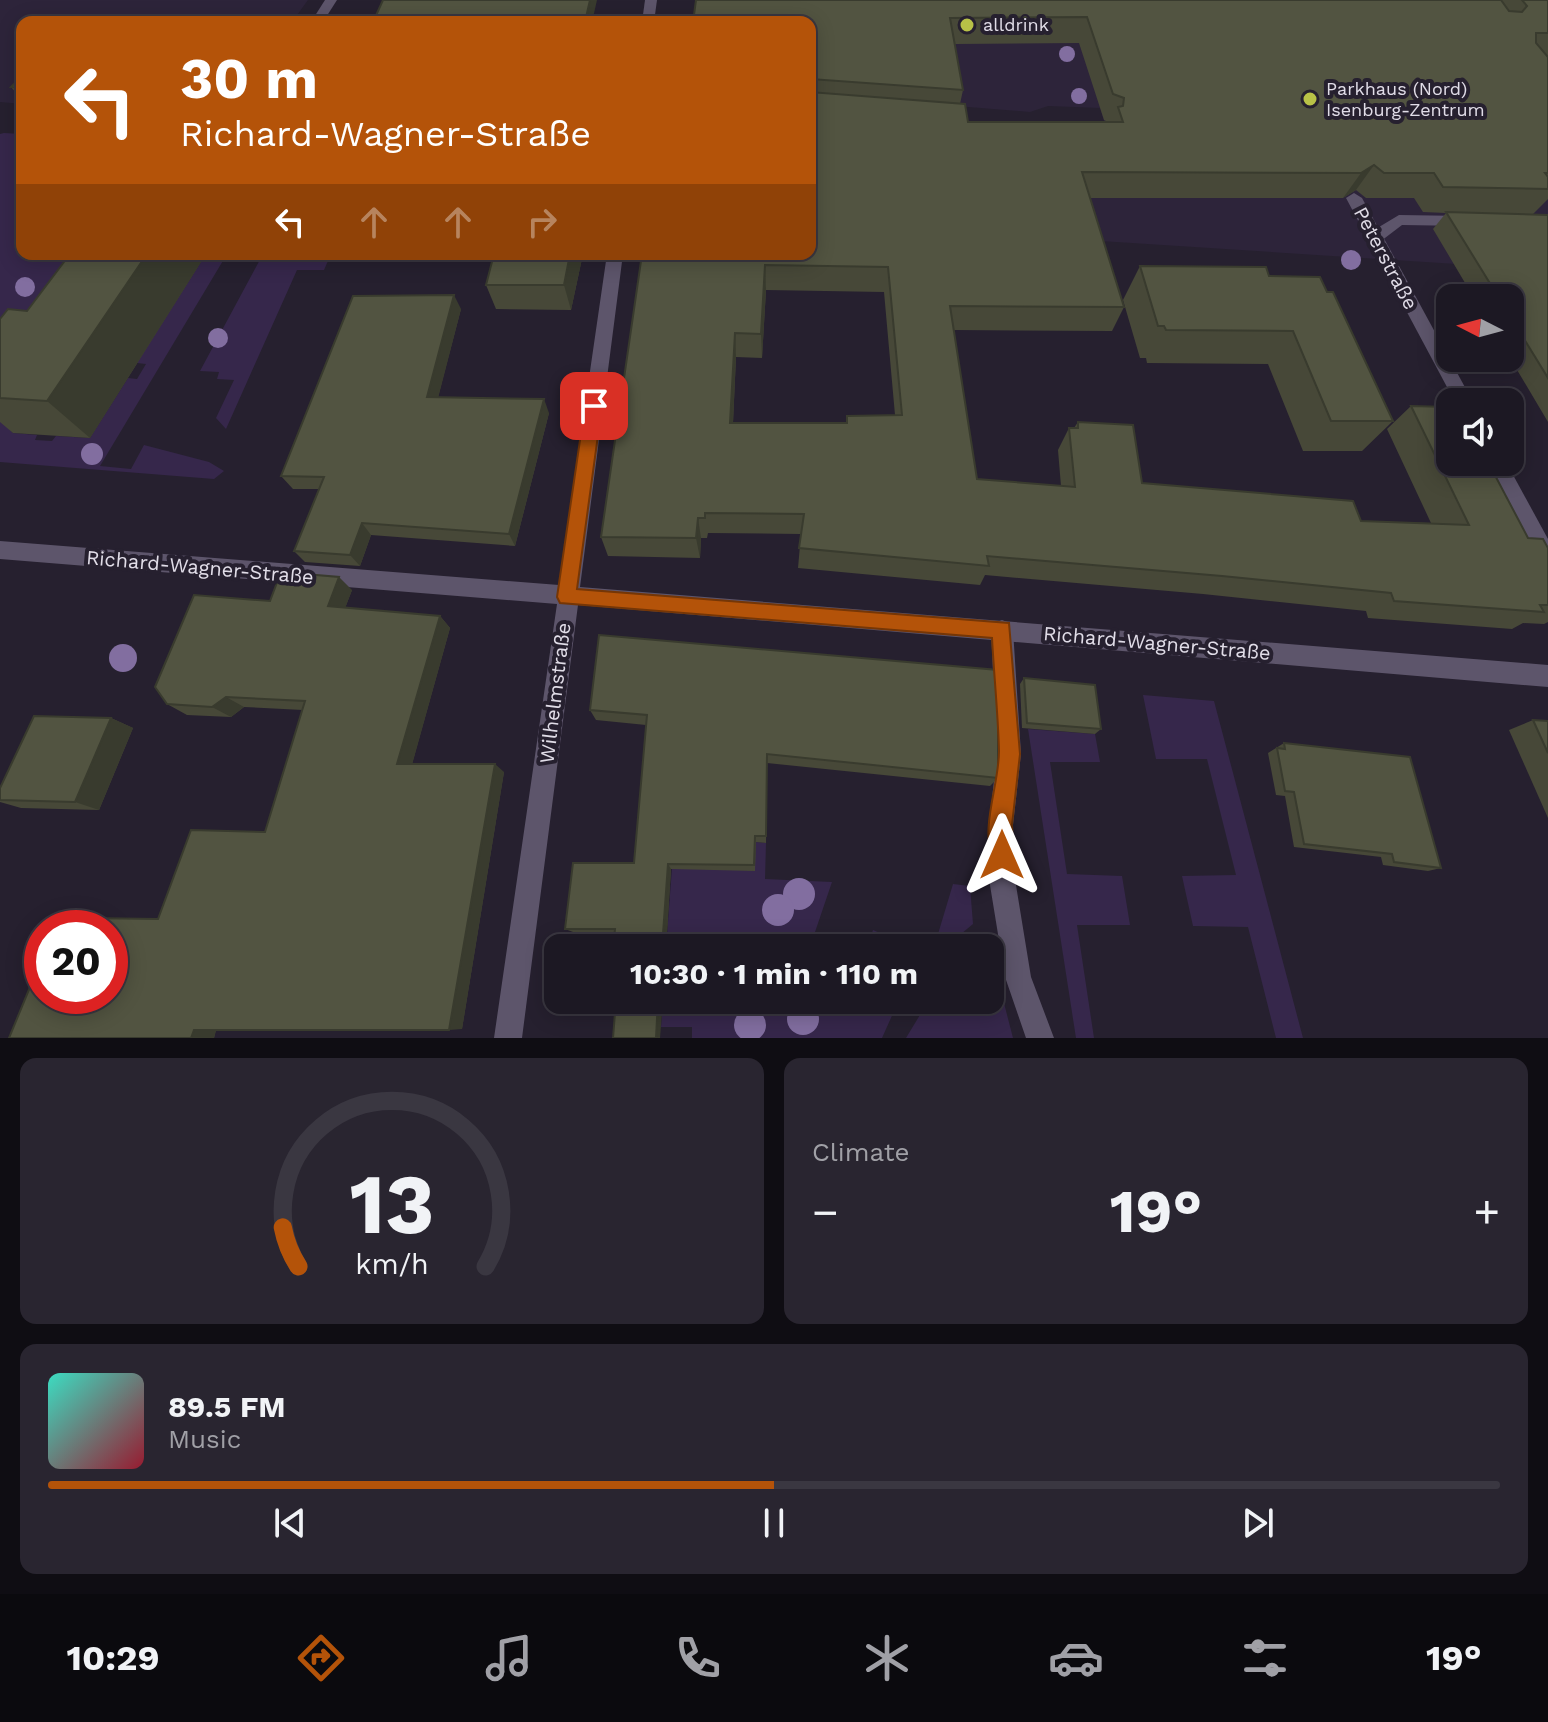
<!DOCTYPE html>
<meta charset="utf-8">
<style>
body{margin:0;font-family:"Work Sans",sans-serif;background:#292530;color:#f1f3f6;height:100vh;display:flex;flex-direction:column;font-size:30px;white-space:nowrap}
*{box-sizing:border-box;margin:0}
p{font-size:26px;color:#a0a0a6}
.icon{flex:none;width:44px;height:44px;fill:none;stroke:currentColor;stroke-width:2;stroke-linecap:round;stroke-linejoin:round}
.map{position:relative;height:1038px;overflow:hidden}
.panel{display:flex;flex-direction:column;gap:20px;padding:20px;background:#0f0d13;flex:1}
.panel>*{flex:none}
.guide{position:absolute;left:16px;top:16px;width:800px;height:244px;border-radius:16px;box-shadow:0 4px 20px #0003,0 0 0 2px #3a3741;background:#b45309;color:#fff;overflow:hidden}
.needle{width:52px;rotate:276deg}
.controls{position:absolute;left:1436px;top:284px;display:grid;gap:16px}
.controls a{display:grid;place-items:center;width:88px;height:88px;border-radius:16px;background:#1c1823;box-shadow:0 4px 20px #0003,0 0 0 2px #3a3741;font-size:40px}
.speed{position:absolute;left:24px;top:910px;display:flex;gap:16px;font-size:40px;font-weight:700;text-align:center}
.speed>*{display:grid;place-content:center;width:104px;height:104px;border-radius:50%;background:#1c1823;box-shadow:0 4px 20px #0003,0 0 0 2px #3a3741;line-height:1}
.speed .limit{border:12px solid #d22;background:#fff;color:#111}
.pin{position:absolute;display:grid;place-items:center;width:68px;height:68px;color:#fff;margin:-34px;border-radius:16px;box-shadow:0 4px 12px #0006}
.me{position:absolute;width:88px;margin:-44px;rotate:0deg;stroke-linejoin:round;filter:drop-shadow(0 0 6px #0008)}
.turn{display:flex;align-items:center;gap:28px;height:168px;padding:0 32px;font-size:36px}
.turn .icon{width:104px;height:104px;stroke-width:2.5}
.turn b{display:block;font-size:56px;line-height:68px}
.lanes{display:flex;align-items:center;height:76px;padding:0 32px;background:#0003;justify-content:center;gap:40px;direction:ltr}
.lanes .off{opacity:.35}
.big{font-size:60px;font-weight:700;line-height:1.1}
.panel .card{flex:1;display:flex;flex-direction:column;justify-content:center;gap:12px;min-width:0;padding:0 28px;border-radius:16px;background:#292530}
.panel .dial{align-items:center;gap:0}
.dial svg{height:208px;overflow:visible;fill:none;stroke:#3a3741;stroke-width:7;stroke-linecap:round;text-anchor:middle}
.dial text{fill:#f1f3f6;stroke:none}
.song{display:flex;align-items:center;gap:24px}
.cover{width:96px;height:96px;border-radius:12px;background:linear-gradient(135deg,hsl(170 70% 55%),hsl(350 70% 35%))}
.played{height:8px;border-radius:4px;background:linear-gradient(90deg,#b45309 50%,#3a3741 50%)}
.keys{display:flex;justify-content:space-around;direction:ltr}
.heat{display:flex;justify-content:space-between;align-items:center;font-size:44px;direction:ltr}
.panel .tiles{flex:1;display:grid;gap:20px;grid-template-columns:1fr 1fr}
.card:last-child{grid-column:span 2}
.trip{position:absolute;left:544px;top:934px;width:460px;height:80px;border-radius:16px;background:#1c1823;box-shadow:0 4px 20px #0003,0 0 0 2px #3a3741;font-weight:700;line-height:80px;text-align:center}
.dock{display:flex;height:128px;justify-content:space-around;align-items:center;background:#0b0a0e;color:#a0a0a6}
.dock .icon{width:56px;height:56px}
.dock .current{color:#b45309}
.dock b{font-size:36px;color:#f1f3f6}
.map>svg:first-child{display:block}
.built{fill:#2d243a}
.green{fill:#36274b}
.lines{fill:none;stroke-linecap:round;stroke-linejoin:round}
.service{fill:#5d556b;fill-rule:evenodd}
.minor{fill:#5d556b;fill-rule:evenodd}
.tree{fill:#826ea0}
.wall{fill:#474838;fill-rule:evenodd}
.shaded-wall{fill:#393b2e}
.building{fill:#525441;stroke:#393b2e;stroke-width:2;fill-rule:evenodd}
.route{fill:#b45309;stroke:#753606;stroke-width:2}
.poi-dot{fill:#b8c147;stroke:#26202f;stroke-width:3}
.labels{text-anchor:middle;stroke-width:8;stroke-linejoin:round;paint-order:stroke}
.far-poi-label{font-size:18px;fill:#e1dde8;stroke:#26202f;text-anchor:start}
.street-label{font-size:20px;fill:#e1dde8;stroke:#26202f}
</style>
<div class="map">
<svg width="1548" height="1038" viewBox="0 0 1548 1038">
<rect width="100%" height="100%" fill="#26202f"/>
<!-- built -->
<g class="built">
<polygon points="0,0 308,0 292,22 22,22 22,104 0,102"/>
<polygon points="915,0 1548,0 1548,270 1085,240 1080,219 1112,147 1100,108 1048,106 1030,112 931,104"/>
</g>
<!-- green -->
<g class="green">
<polygon points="4,133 22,134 22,254 106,254 0,395 0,134"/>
<polygon points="215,254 227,254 100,466 131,469 144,445 209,462 224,471 214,479 0,462 0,420 13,433 37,435 35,440 52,441 56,436 90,438 128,378 137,379 146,364 137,363 201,262 209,262"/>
<polygon points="263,254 331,254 324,270 297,270 226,429 216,418 234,380 217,379 219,372 200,371"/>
<polygon points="1143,695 1214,701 1303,1038 1276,1038 1248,927 1193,926 1182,876 1236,875 1207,759 1156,759"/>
<polygon points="1028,729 1095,734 1100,762 1050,762 1067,874 1122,876 1130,925 1077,925 1094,1038 1076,1038"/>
<polygon points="674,842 754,871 756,842 766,843 765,879 832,882 815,932 838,944 844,933 868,944 873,930 906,944 910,934 935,944 953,884 970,886 973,924 944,948 666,948"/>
<polygon points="990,949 1013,1038 906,1038 929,1000 990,1000"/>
<polygon points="663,1000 899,1000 882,1038 692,1038 692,1027 661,1027"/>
</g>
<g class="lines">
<!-- service -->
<g class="service">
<polygon points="1399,215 1465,216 1473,221 1465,226 1402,225 1381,241 1369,241 1369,233"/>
<polygon points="1002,620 1010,623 1013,630 1021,754 1013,825 1015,879 1031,977 1054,1038 1026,1038 1005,977 989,879 989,825 997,754 991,630 994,623"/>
</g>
<!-- minor -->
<g class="minor">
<polygon points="325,0 337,0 323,22 311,22"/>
<polygon points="645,0 657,0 654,22 642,22"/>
<polygon points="1354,193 1362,198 1473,402 1455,402 1346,198"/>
<polygon points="607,254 623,254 580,587 1548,665 1548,687 578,605 522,1038 494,1038 557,604 0,559 0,541 559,585"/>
<polygon points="1486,462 1506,462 1548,539 1548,568 1541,565"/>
</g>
</g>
<!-- trees -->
<g class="tree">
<circle cx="1067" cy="54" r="8"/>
<circle cx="1079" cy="96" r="8"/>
<circle cx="1351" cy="260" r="10"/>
<circle cx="25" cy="287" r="10"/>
<circle cx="218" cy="338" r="10"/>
<circle cx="92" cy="454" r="11"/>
<circle cx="123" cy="658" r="14"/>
<circle cx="799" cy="894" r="16"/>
<circle cx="778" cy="910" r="16"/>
<circle cx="803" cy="1019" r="16"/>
<circle cx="750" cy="1025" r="16"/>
</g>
<!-- wall -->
<g class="wall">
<path d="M 696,0 L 1548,0 L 1548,199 L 1533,214 L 1548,215 L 1548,422 L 1510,358 L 1510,298 L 1474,298 L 1433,229 L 1446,213 L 1423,212 L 1414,198 L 1366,198 L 1356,190 L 1343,198 L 1090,198 L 1124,307 L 1112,331 L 954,330 L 977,479 L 1061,486 L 1058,450 L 1069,428 L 1074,428 L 1078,422 L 1142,483 L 1361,521 L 1431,523 L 1387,429 L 1411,406 L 1528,538 L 1548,548 L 1548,622 L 1544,624 L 1523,623 L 1512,629 L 1368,618 L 1366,611 L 1203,594 L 985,575 L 980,585 L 798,568 L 801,534 L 708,533 L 707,538 L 701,538 L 700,558 L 608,556 L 601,537 L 642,254 L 810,254 ZM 1079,43 L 1104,120 L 1108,122 L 968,122 L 960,104 L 963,90 L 955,44 ZM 766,290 L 884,292 L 895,415 L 847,416 L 846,423 L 733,423 L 736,357 L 762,358 Z"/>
<polygon points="22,76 22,100 11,87"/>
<polygon points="70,254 206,254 90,438 13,433 0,422 0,319 27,311"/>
<polygon points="352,254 418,254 416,261 355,259"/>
<polygon points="583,254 571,310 496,309 486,285"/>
<polygon points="1140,266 1269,276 1393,421 1362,451 1303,451 1268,364 1147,363 1146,358 1140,358 1123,300"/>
<polygon points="461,309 438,397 549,413 515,546 371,535 360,566 305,562 294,551 319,489 293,489 281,476"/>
<polygon points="352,590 345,608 440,616 450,628 412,764 504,772 462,1029 216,1030 214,1038 9,1038 265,832 303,710 244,707 231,717 187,715 167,704 270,601"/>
<polygon points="599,635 998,778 990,786 767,763 766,843 756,842 755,871 671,869 666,948 613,948 615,932 573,932 565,929 634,863 646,725 596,720 590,710"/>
<polygon points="1024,678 1101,729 1095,734 1022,728 1020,684"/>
<polygon points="111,718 133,728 99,810 21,808 0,802 0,788"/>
<polygon points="1533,720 1548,721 1548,818 1509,730"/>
<polygon points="1284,743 1441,868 1428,871 1383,865 1381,857 1294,847 1285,796 1276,795 1268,753"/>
</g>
<!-- shaded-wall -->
<g class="shaded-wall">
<polygon points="590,0 597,0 592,22 585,22"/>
<polygon points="1374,165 1356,190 1343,198 1361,173"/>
<polygon points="147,254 206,254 90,438 47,401"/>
<polygon points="570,254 583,254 571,310 564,285"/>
<polygon points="765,265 766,290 762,358 761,334"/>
<polygon points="454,295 461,309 435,410 427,397"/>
<polygon points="735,333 736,357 732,445 730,423"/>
<polygon points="544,399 549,413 515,546 509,534"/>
<polygon points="698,518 701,538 700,558 696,538"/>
<polygon points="362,523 371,535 360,566 350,555"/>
<polygon points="339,577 352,590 341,619 328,606"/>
<polygon points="440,616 450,628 410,772 397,764"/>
<polygon points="226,697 244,707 231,717 212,707"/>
<polygon points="111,718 133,728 99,810 75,802"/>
<polygon points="495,764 504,772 462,1029 449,1030"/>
<polygon points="668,864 671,869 666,948 662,948"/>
<polygon points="658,1000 663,1000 660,1038 656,1038"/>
<polygon points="194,1030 216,1030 214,1038 191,1038"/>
</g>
<!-- building -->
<g class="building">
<polygon points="383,0 590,0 585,22 373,22"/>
<path d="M 696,0 L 1501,0 L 1509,11 L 1522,12 L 1527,6 L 1522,0 L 1548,0 L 1548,33 L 1536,33 L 1536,43 L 1548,57 L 1548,173 L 1545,173 L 1548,177 L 1548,189 L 1443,187 L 1434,173 L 1384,173 L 1374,165 L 1361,173 L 1082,172 L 1124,307 L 950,306 L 977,479 L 1075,487 L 1069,428 L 1078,428 L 1078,422 L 1133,425 L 1142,483 L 1353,501 L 1361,521 L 1469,525 L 1411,406 L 1450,407 L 1450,462 L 1488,462 L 1528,538 L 1543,539 L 1548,548 L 1548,605 L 1540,605 L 1544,612 L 1394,601 L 1391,593 L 1222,576 L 987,556 L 989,566 L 799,548 L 804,514 L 705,513 L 705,518 L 698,518 L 696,538 L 601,537 L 642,254 L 810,254 L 810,92 L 965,104 L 968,122 L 1123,122 L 1118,107 L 1123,106 L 1124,98 L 1113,94 L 1087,17 L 950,18 L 963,90 L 811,79 L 810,83 L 810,22 L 693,22 ZM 765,265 L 888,267 L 902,415 L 847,416 L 847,423 L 730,423 L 735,333 L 761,334 Z"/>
<polygon points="80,16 182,22 74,22"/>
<polygon points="22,76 22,88 11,87"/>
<polygon points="1446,212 1548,215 1548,378 1510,316 1510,298 1499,298"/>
<polygon points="70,254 147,254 47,401 0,398 0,319 8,309 27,311"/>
<polygon points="494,254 570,254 564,285 486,285"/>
<polygon points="1140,266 1266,267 1269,276 1320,277 1327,292 1333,292 1393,421 1331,421 1293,331 1166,330 1164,326 1158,326"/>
<polygon points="454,295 427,397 544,399 509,534 362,523 350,555 294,551 324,477 281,476 353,296"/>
<polygon points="281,572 339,577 328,606 440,616 397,764 495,764 449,1030 194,1030 191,1038 9,1038 42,958 42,996 110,996 110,928 81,928 86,918 158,919 191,830 265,832 305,701 226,697 212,707 167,704 155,687 194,595 270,601"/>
<polygon points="599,635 998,670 998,778 767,754 766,836 755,836 754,865 668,864 662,948 613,948 615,929 565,929 573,863 634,863 647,715 590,710"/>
<polygon points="1024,678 1095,685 1101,729 1027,723"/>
<polygon points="34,716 111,718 75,802 0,800 0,788"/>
<polygon points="1533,720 1548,721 1548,753"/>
<polygon points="1284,743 1410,757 1441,868 1394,862 1392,854 1304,844 1294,792 1285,791 1277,748 1285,749"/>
<polygon points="616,1000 658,1000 656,1038 613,1038"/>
</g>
<!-- route -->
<path class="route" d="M 594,399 L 602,406 L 577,589 L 1009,623 L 1020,754 L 1012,825 L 1013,855 L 1010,863 L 1002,866 L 994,863 C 979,828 999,787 999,751 C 998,713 994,676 992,638 L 560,603 L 557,597 L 585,406 Z"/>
<!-- markers -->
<g class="poi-dot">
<circle cx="967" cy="25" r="8"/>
<circle cx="1310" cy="99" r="8"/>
</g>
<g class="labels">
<!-- far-poi labels -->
<g class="far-poi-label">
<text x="983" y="31">alldrink</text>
<text x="1326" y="95">Parkhaus (Nord)<tspan x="1326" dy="21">Isenburg-Zentrum</tspan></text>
</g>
<!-- street labels -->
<g class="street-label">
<text transform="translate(1386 258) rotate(62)" y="7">Peterstraße</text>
<text transform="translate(200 567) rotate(5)" y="7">Richard-Wagner-Straße</text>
<text transform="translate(1157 643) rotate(5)" y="7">Richard-Wagner-Straße</text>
<text transform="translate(555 693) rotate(-83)" y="7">Wilhelmstraße</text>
</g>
</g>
</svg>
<div class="controls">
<a><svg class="needle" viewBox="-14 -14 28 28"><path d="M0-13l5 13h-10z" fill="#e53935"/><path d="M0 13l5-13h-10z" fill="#a0a0a6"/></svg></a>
<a><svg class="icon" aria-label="sound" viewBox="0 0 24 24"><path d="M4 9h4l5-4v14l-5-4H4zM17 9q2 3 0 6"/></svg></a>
</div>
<div class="speed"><div class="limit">20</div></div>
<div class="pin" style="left:594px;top:406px;background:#d93025"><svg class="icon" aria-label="arrive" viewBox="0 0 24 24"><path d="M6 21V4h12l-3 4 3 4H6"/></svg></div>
<svg class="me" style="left:1002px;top:855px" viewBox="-20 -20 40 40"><path d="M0-17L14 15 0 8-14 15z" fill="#b45309" stroke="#fff" stroke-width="4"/></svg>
<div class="trip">10:30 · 1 min · 110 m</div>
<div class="guide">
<div class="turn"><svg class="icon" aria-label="left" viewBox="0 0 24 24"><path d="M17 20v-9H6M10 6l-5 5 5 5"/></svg><div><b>30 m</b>Richard-Wagner-Straße</div></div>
<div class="lanes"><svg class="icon" aria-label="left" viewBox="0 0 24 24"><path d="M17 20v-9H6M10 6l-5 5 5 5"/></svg><svg class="icon off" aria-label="ahead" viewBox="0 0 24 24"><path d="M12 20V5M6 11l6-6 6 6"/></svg><svg class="icon off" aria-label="ahead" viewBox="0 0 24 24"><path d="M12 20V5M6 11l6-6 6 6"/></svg><svg class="icon off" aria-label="right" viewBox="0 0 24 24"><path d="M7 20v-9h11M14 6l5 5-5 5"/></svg></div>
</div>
</div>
<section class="panel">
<div class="tiles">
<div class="card dial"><svg viewBox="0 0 100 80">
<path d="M14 69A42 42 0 1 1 86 69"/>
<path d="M14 69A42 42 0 0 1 8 54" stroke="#b45309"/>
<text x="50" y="56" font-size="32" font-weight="700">13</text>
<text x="50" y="72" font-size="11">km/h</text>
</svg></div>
<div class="card"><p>Climate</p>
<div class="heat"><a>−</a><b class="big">19°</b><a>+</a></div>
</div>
<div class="card">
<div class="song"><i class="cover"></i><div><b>89.5 FM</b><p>Music</p></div></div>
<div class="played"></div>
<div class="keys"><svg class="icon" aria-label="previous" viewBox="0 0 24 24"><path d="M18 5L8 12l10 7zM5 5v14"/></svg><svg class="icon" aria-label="pause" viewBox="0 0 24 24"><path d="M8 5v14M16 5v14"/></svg><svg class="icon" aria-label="next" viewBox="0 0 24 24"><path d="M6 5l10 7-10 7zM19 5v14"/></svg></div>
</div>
</div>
</section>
<nav class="dock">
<b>10:29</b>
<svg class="icon current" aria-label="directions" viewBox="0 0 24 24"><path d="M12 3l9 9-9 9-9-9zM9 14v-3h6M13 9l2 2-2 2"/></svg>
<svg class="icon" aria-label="music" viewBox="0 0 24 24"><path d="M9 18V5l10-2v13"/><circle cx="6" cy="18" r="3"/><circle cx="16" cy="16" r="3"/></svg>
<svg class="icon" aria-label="phone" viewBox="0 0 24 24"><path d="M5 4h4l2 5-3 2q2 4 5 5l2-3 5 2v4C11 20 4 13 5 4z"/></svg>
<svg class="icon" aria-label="climate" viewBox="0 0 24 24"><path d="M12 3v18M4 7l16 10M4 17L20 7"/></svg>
<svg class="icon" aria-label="car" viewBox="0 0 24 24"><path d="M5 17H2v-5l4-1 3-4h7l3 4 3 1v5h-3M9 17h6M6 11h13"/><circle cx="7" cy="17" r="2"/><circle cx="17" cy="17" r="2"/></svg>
<svg class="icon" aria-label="filters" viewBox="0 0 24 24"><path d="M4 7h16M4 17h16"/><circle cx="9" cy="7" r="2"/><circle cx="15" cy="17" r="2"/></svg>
<b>19°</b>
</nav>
